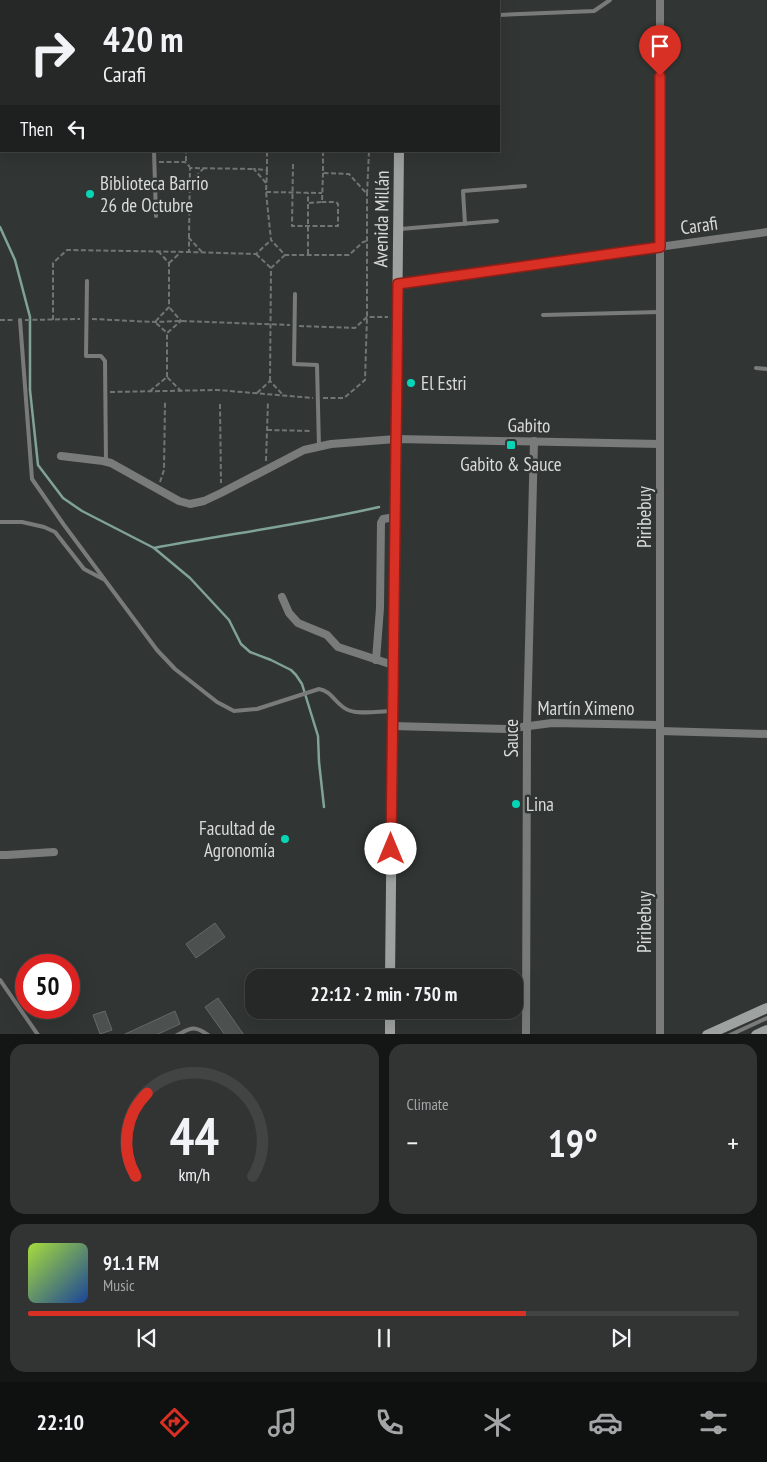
<!DOCTYPE html>
<meta charset="utf-8">
<style>
body{margin:0;font-family:"PT Sans Narrow",sans-serif;background:#313433;color:#f1f3f6;height:100vh;display:flex;flex-direction:column;font-size:19px;white-space:nowrap}
*{box-sizing:border-box;margin:0}
p{font-size:16px;color:#a3a6a7}
.icon{flex:none;width:28px;height:28px;fill:none;stroke:currentColor;stroke-width:2;stroke-linecap:round;stroke-linejoin:round}
.map{position:relative;height:1034px;overflow:hidden}
.side{display:flex;flex-direction:column;gap:10px;padding:10px;background:#141615;flex:1}
.side>*{flex:none}
.hud{position:absolute;left:0px;top:0px;width:500px;height:152px;box-shadow:0 5px 20px #0002,0 0 0 1px #424444;background:#252827;color:#f1f3f6;overflow:hidden}
.speed{position:absolute;left:15px;top:954px;display:flex;gap:10px;font-size:25px;font-weight:700;text-align:center}
.speed>*{display:grid;place-content:center;width:65px;height:65px;border-radius:50%;background:#252827;box-shadow:0 5px 20px #0002,0 0 0 1px #424444;line-height:1}
.speed .limit{border:8px solid #d22;background:#fff;color:#111}
.pin{position:absolute;display:grid;place-items:center;width:42px;height:42px;color:#fff;margin:-51px -21px;border-radius:50% 50% 50% 0;rotate:-45deg;box-shadow:0 0 5px #0007}
.pin .icon{rotate:45deg}
.me{position:absolute;width:55px;margin:-28px;rotate:0deg;stroke-linejoin:round;filter:drop-shadow(0 0 4px #0008)}
.turn{display:flex;align-items:center;gap:18px;height:105px;padding:0 20px;font-size:22px}
.turn .icon{width:65px;height:65px;stroke-width:2.5}
.turn b{display:block;font-size:35px;line-height:42px}
.then{display:flex;align-items:center;height:48px;padding:0 20px;background:#0003;gap:10px;font-size:19px}
.big{font-size:38px;font-weight:800;line-height:1.1}
.side .widget{flex:1;display:flex;flex-direction:column;justify-content:center;gap:8px;min-width:0;padding:0 18px;border-radius:15px;background:#313433}
.side .dial{align-items:center;gap:0}
.dial svg{height:130px;overflow:visible;fill:none;stroke:#424444;stroke-width:7;stroke-linecap:round;text-anchor:middle}
.dial text{fill:#f1f3f6;stroke:none}
.song{display:flex;align-items:center;gap:15px}
.cover{width:60px;height:60px;border-radius:8px;background:linear-gradient(135deg,hsl(80 70% 55%),hsl(220 70% 35%))}
.played{height:5px;border-radius:2px;background:linear-gradient(90deg,#d93025 70%,#424444 70%)}
.keys{display:flex;justify-content:space-around;direction:ltr}
.heat{display:flex;justify-content:space-between;align-items:center;font-size:28px;direction:ltr}
.side .tiles{flex:1;display:grid;gap:10px;grid-template-columns:1fr 1fr}
.widget:last-child{grid-column:span 2}
.trip{position:absolute;left:245px;top:969px;width:278px;height:50px;border-radius:15px;background:#252827;box-shadow:0 5px 20px #0002,0 0 0 1px #424444;font-weight:800;line-height:50px;text-align:center}
.tab-bar{display:flex;height:80px;justify-content:space-around;align-items:center;background:#0f1010;color:#a3a6a7}
.tab-bar .icon{width:35px;height:35px}
.tab-bar .active{color:#d93025}
.tab-bar b{font-size:22px;color:#f1f3f6}
.map>svg:first-child{display:block}
.lines{fill:none;stroke-linecap:round;stroke-linejoin:round}
.stream{stroke:#80a299;stroke-width:2.5}
.building{fill:#4c5150;stroke:#646967}
.path{stroke:#717574;stroke-width:2;stroke-dasharray:5 2.5;stroke-linecap:butt}
.service{stroke:#787b7a;stroke-width:4}
.minor{stroke:#787b7a;stroke-width:8}
.secondary{stroke:#9ea2a1;stroke-width:10}
.route-casing{stroke:#8d1f18;stroke-width:12}
.route{stroke:#d93025;stroke-width:9}
.poi-dot{fill:#07d5b5;stroke:#313634;stroke-width:2}
.labels{text-anchor:middle;stroke-width:5;stroke-linejoin:round;paint-order:stroke}
.poi-label{font-size:19px;fill:#d8dbda;stroke:#313634;text-anchor:start}
.street-label{font-size:19px;fill:#d8dbda;stroke:#313634}
</style>
<div class="map">
<svg width="767" height="1035" viewBox="0 0 767 1035">
<rect width="100%" height="100%" fill="#313634"/>
<g class="lines">
<!-- stream -->
<g class="stream">
<polyline points="0,227 15,260 30,317 30,390 38,465 63,498 82,511 154,548 190,578 229,620 241,644 250,652 271,660 291,670 296,675 302,684 318,736 319,762 324,807"/>
<path d="M 154,548 C 229,534 305,524 379,507"/>
</g>
</g>
<!-- building -->
<g class="building">
<polygon points="215,923 225,937 196,958 186,944"/>
<polygon points="218,998 244,1035 225,1035 205,1007"/>
<polygon points="105,1011 112,1030 100,1034 93,1015"/>
<polygon points="175,1011 180,1024 156,1035 123,1035"/>
</g>
<g class="lines">
<!-- path -->
<g class="path">
<polyline points="49,0 50,1"/>
<polyline points="120,0 120,1"/>
<polyline points="201,0 203,1"/>
<polyline points="277,0 279,1"/>
<polyline points="29,1 30,0"/>
<polyline points="105,1 106,0"/>
<polyline points="187,1 188,0"/>
<polyline points="260,1 262,0"/>
<polyline points="360,1 361,0"/>
<polyline points="371,1 371,0"/>
<polyline points="0,4 1,4"/>
<polyline points="0,95 1,95"/>
<polyline points="323,151 323,173 349,174 367,194 369,151"/>
<polyline points="186,161 186,151"/>
<polyline points="159,162 185,162 190,167"/>
<polyline points="293,164 292,226 338,226 338,204 336,202 322,202"/>
<polyline points="267,170 266,192 271,240 285,255 349,255 363,242 367,241"/>
<polyline points="190,182 204,168"/>
<polyline points="266,183 254,169 267,170 267,151"/>
<polyline points="266,192 322,193"/>
<polyline points="309,203 322,202 323,173"/>
<polyline points="189,238 190,168 254,169"/>
<polyline points="158,251 169,263 169,307 155,322 167,333 181,321 169,307"/>
<polyline points="202,252 189,238 189,252 256,254 271,240"/>
<polyline points="256,254 271,268"/>
<polyline points="308,254 308,193"/>
<polyline points="169,263 180,253"/>
<polyline points="92,319 155,322 181,321 290,325"/>
<polyline points="0,320 15,320"/>
<polyline points="25,320 80,319"/>
<polyline points="53,320 53,263 67,250 189,252"/>
<polyline points="299,326 355,328 367,317 388,317"/>
<polyline points="167,377 167,334"/>
<polyline points="270,381 271,268 285,255"/>
<polyline points="150,391 167,377 181,391"/>
<polyline points="110,392 218,390 313,398"/>
<polyline points="257,393 270,381 283,395"/>
<polyline points="323,398 344,398 365,380 367,317 367,194"/>
<polyline points="220,404 221,483"/>
<polyline points="267,430 312,431"/>
<polyline points="266,461 268,401"/>
<polyline points="160,482 164,470 165,402"/>
</g>
<!-- service -->
<g class="service">
<polyline points="154,1 154,0"/>
<polyline points="499,15 594,11 610,0"/>
<polyline points="0,127 1,127"/>
<polyline points="154,151 156,216"/>
<polyline points="465,224 463,191 525,186"/>
<polyline points="400,229 497,221"/>
<polyline points="87,281 86,356 101,356 105,361 106,462"/>
<polyline points="295,294 294,364 317,365 319,447"/>
<polyline points="543,315 660,312"/>
<path d="M 20,320 L 32,479 L 64,525 L 157,650 L 175,669 L 217,702 L 234,711 L 257,709 L 319,689 C 332,691 336,705 348,710 C 360,715 379,711 393,711"/>
<polyline points="756,368 767,369"/>
<polyline points="0,522 22,522 44,527 55,532 84,569 103,579"/>
<polyline points="0,980 38,1035"/>
<path d="M 177,1035 C 191,1028 194,1025 208,1035"/>
<polyline points="730,1035 767,1018"/>
</g>
<!-- minor -->
<g class="minor">
<polyline points="398,283 767,232"/>
<polyline points="61,456 103,461 111,463 179,501 190,504 204,501 221,493 304,450 331,444 396,439 660,444"/>
<polyline points="282,597 289,613 298,623 327,635 338,647 393,665"/>
<polyline points="376,660 380,608 381,523 383,519 396,517"/>
<polyline points="392,726 506,729 552,723 660,725"/>
<polyline points="660,731 767,734"/>
<polyline points="0,855 7,855 54,852"/>
<polyline points="526,1035 527,725 534,441"/>
<polyline points="660,1035 660,0"/>
</g>
<!-- secondary -->
<g class="secondary">
<polyline points="402,1 402,0"/>
<polyline points="390,978 399,151"/>
<polyline points="390,1035 390,1010"/>
<polyline points="707,1035 767,1008"/>
<polyline points="756,1035 767,1030"/>
</g>
</g>
<g class="lines">
<!-- route casing -->
<g class="route-casing">
<polyline id="route" points="391,849 398,284 660,247 660,76"/>
</g>
<!-- route -->
<use href="#route" class="route"/>
</g>
<!-- markers -->
<g class="poi-dot">
<circle cx="90" cy="194" r="5"/>
<circle cx="411" cy="383" r="5"/>
<rect x="506" y="440" width="10" height="10" rx="2.5"/>
<circle cx="516" cy="804" r="5"/>
<circle cx="285" cy="839" r="5"/>
</g>
<g class="labels">
<!-- poi labels -->
<g class="poi-label">
<text x="100" y="190">Biblioteca Barrio<tspan x="100" dy="22">26 de Octubre</tspan></text>
<text x="421" y="390">El Estri</text>
<text x="511" y="471" text-anchor="middle">Gabito &amp; Sauce</text>
<text x="526" y="811">Lina</text>
<text x="275" y="835" text-anchor="end">Facultad de<tspan x="275" dy="22">Agronomía</tspan></text>
</g>
<!-- street labels -->
<g class="street-label">
<text transform="translate(381 219) rotate(-89)" y="7">Avenida Millán</text>
<text transform="translate(699 225) rotate(-8)" y="7">Carafi</text>
<text transform="translate(529 425) rotate(1)" y="7">Gabito</text>
<text transform="translate(644 517) rotate(-90)" y="7">Piribebuy</text>
<text x="586" y="715">Martín Ximeno</text>
<text transform="translate(511 738) rotate(-90)" y="7">Sauce</text>
<text transform="translate(644 922) rotate(-90)" y="7">Piribebuy</text>
</g>
</g>
</svg>
<div class="speed"><div class="limit">50</div></div>
<div class="pin" style="left:660px;top:76px;background:#d93025"><svg class="icon" aria-label="arrive" viewBox="0 0 24 24"><path d="M6 21V4h12l-3 4 3 4H6"/></svg></div>
<svg class="me" style="left:391px;top:849px" viewBox="-20 -20 40 40"><circle r="19" fill="#fff"/><path d="M0-13L10 11 0 6-10 11z" fill="#d93025"/></svg>
<div class="trip">22:12 · 2 min · 750 m</div>
<div class="hud">
<div class="turn"><svg class="icon" aria-label="right" viewBox="0 0 24 24"><path d="M7 20v-9h11M14 6l5 5-5 5"/></svg><div><b>420 m</b>Carafi</div></div>
<div class="then">Then<svg class="icon" aria-label="left" viewBox="0 0 24 24"><path d="M17 20v-9H6M10 6l-5 5 5 5"/></svg></div>
</div>
</div>
<section class="side">
<div class="tiles">
<div class="widget dial"><svg viewBox="0 0 100 80">
<path d="M14 69A42 42 0 1 1 86 69"/>
<path d="M14 69A42 42 0 0 1 21 18" stroke="#d93025"/>
<text x="50" y="56" font-size="32" font-weight="700">44</text>
<text x="50" y="72" font-size="11">km/h</text>
</svg></div>
<div class="widget"><p>Climate</p>
<div class="heat"><a>−</a><b class="big">19°</b><a>+</a></div>
</div>
<div class="widget">
<div class="song"><i class="cover"></i><div><b>91.1 FM</b><p>Music</p></div></div>
<div class="played"></div>
<div class="keys"><svg class="icon" aria-label="previous" viewBox="0 0 24 24"><path d="M18 5L8 12l10 7zM5 5v14"/></svg><svg class="icon" aria-label="pause" viewBox="0 0 24 24"><path d="M8 5v14M16 5v14"/></svg><svg class="icon" aria-label="next" viewBox="0 0 24 24"><path d="M6 5l10 7-10 7zM19 5v14"/></svg></div>
</div>
</div>
</section>
<nav class="tab-bar">
<b>22:10</b>
<svg class="icon active" aria-label="directions" viewBox="0 0 24 24"><path d="M12 3l9 9-9 9-9-9zM9 14v-3h6M13 9l2 2-2 2"/></svg>
<svg class="icon" aria-label="music" viewBox="0 0 24 24"><path d="M9 18V5l10-2v13"/><circle cx="6" cy="18" r="3"/><circle cx="16" cy="16" r="3"/></svg>
<svg class="icon" aria-label="phone" viewBox="0 0 24 24"><path d="M5 4h4l2 5-3 2q2 4 5 5l2-3 5 2v4C11 20 4 13 5 4z"/></svg>
<svg class="icon" aria-label="climate" viewBox="0 0 24 24"><path d="M12 3v18M4 7l16 10M4 17L20 7"/></svg>
<svg class="icon" aria-label="car" viewBox="0 0 24 24"><path d="M5 17H2v-5l4-1 3-4h7l3 4 3 1v5h-3M9 17h6M6 11h13"/><circle cx="7" cy="17" r="2"/><circle cx="17" cy="17" r="2"/></svg>
<svg class="icon" aria-label="filters" viewBox="0 0 24 24"><path d="M4 7h16M4 17h16"/><circle cx="9" cy="7" r="2"/><circle cx="15" cy="17" r="2"/></svg>
</nav>
